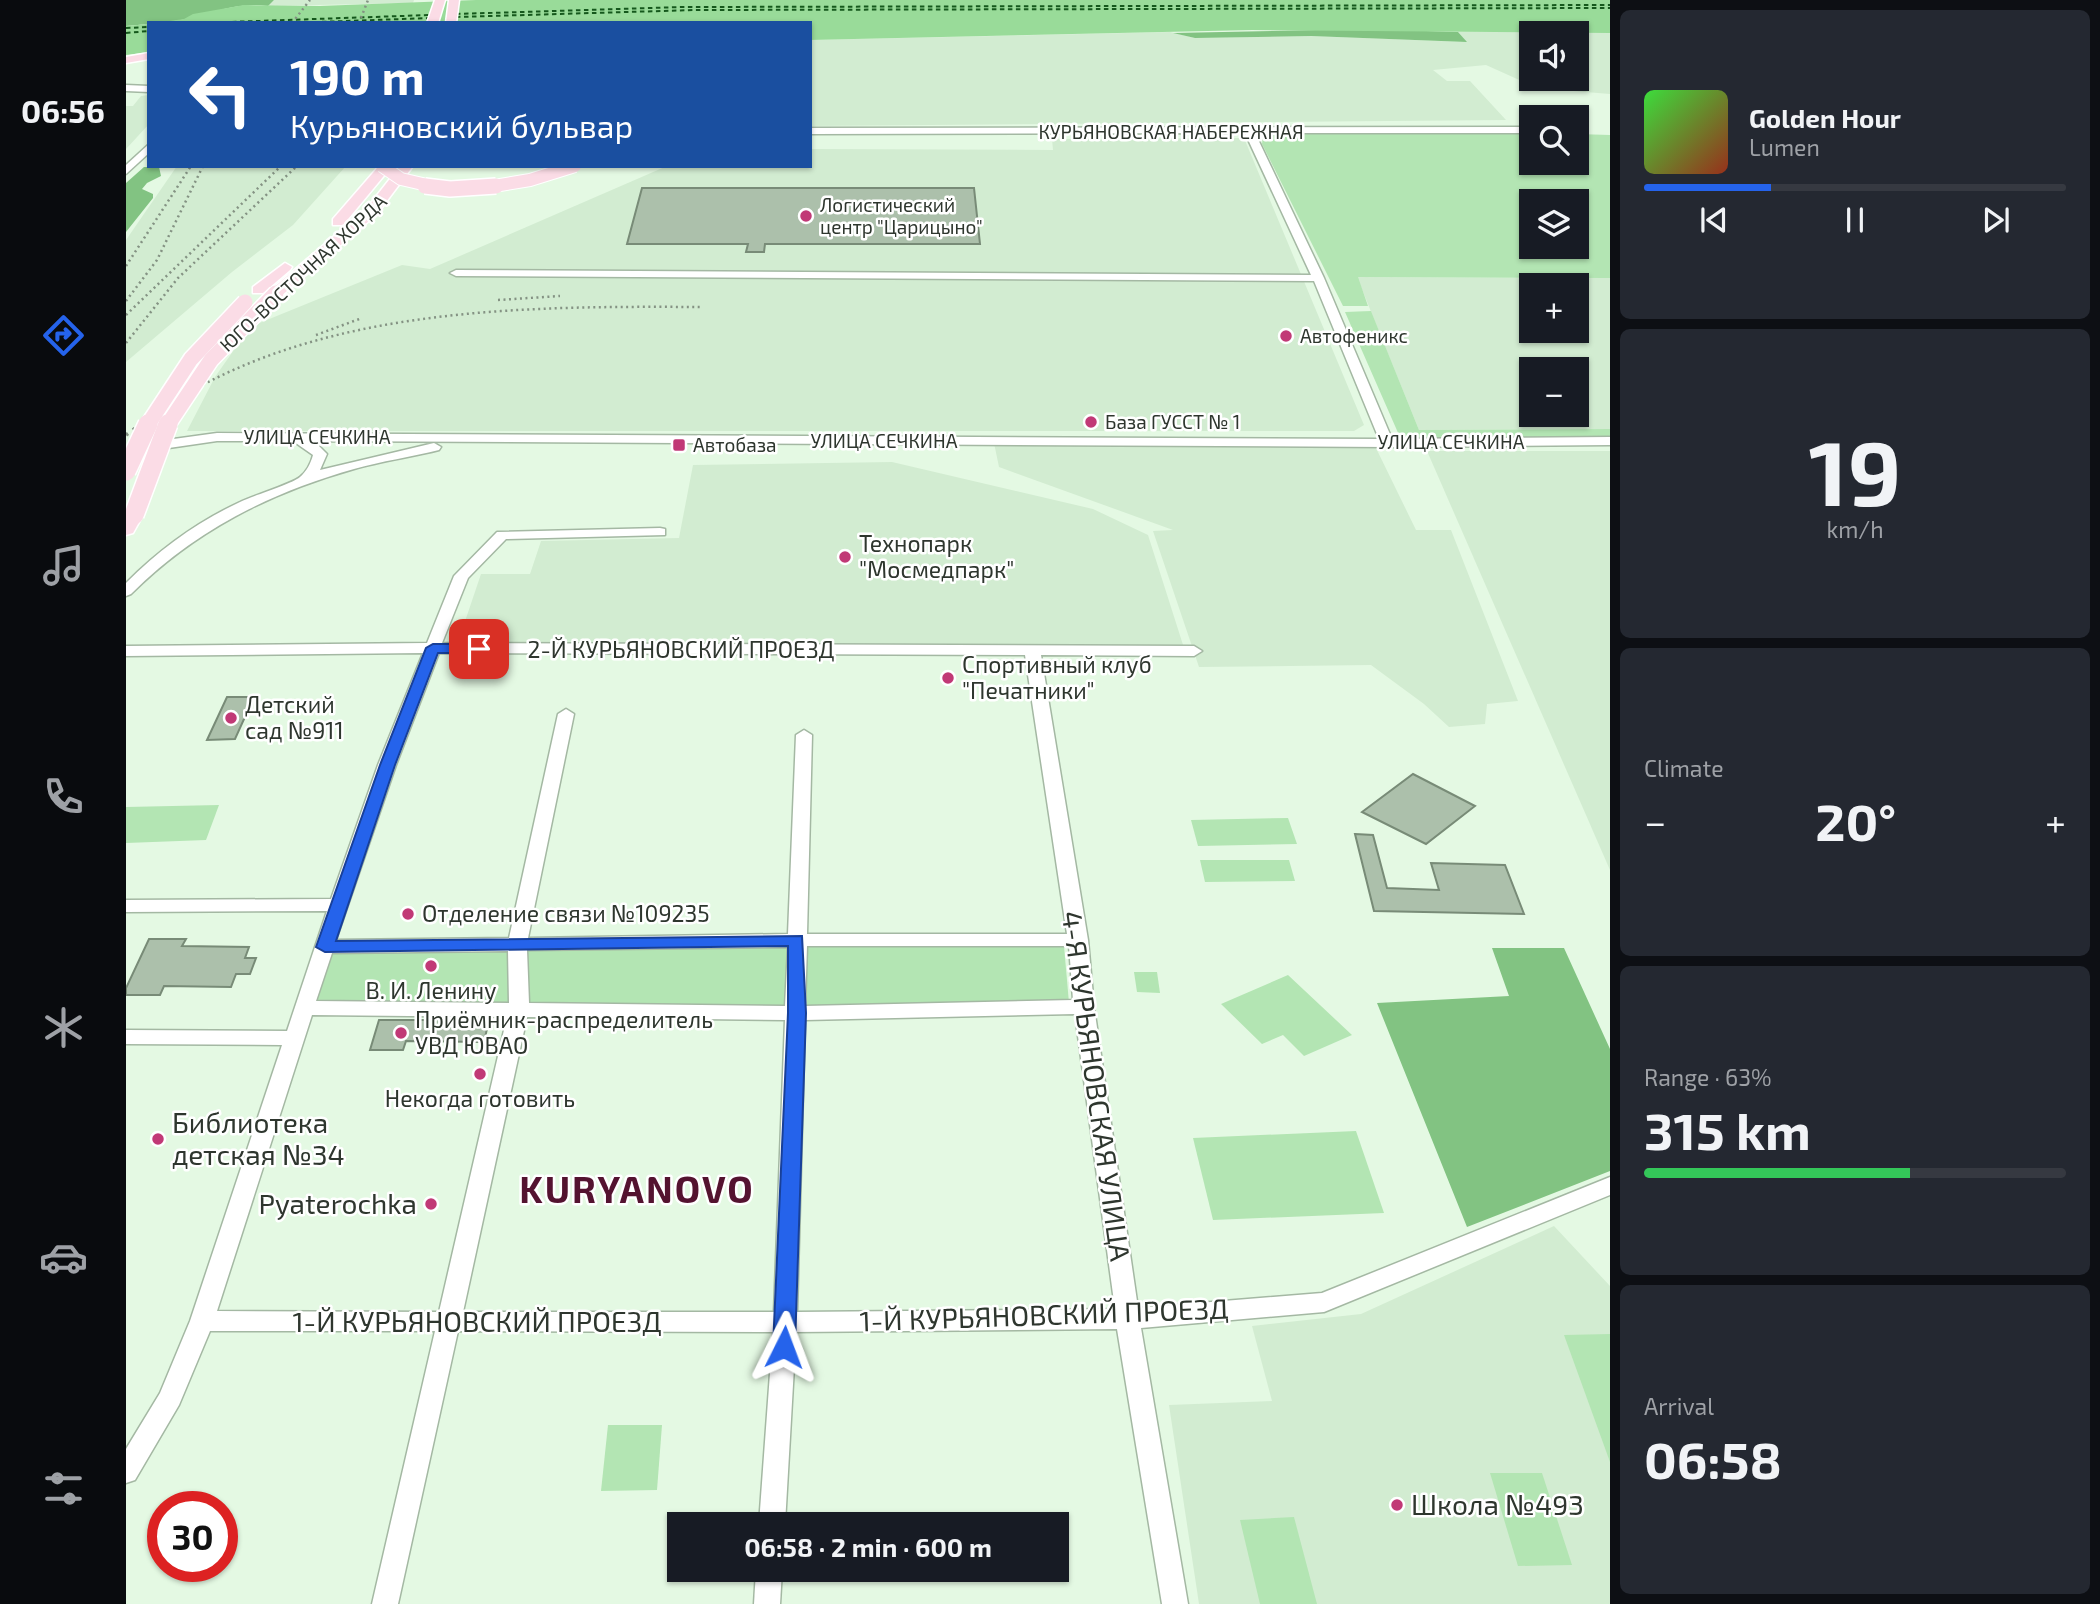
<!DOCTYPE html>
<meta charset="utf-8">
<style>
body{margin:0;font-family:"Exo 2",sans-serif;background:#242831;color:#f1f3f6;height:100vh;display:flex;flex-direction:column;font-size:26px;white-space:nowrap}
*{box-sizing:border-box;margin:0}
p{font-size:23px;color:#9ea1a6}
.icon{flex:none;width:38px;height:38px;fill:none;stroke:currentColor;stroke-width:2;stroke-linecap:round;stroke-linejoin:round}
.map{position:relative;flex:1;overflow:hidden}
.sheet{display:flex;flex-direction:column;gap:10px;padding:10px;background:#0d0f14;width:490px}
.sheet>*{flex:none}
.guide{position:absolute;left:21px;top:21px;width:665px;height:147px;border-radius:0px;box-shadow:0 2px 5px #0004;background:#1a4fa0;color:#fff;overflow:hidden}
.fabs{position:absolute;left:1393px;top:21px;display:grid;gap:14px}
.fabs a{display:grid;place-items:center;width:70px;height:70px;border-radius:0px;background:#171b24;box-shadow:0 2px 5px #0004;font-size:35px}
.speed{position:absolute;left:21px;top:1491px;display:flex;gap:14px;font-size:35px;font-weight:700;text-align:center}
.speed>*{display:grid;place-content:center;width:91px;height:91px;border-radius:50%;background:#171b24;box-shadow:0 2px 5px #0004;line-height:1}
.speed .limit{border:10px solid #d22;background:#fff;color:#111}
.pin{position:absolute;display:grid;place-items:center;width:60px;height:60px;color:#fff;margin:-30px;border-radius:14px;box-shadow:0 4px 10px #0006}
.me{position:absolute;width:77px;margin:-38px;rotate:3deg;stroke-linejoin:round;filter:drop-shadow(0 0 5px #0008)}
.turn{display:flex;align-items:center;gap:24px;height:147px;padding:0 28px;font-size:32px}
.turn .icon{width:91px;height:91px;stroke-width:2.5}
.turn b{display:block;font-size:49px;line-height:60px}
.big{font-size:52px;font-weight:700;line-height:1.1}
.sheet .card{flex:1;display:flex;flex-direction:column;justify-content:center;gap:10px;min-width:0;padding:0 24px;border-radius:10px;background:#242831}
.sheet .dial{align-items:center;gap:0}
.dial b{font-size:91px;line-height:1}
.song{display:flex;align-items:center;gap:21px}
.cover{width:84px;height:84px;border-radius:10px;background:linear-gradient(135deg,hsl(120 70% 55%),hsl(10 70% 35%))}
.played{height:7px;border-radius:4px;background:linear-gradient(90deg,#2563eb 30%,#363941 30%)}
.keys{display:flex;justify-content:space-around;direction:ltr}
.heat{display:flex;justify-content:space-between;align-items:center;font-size:38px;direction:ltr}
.charge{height:10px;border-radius:5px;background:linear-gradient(90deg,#34c759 63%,#363941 0)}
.trip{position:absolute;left:541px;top:1512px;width:402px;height:70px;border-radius:0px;background:#171b24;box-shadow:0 2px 5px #0004;font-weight:700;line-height:70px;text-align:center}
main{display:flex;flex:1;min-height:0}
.dock{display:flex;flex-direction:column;width:126px;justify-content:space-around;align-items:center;background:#090b0e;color:#9ea1a6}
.dock .icon{width:49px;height:49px}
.dock .selected{color:#2563eb}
.dock b{font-size:32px;color:#f1f3f6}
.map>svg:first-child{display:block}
.built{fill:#d2ecd1;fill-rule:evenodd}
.green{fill:#b3e5b3;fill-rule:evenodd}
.forest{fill:#82c382}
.water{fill:#99db99}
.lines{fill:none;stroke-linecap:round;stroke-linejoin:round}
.ferry{stroke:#15581c;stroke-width:2;stroke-dasharray:4.5 3.5;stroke-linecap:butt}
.building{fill:#acc0ab;stroke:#788b77;stroke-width:2}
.minor-casing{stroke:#a4b8a3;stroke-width:3}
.major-casing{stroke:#fff;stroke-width:3}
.minor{fill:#fff;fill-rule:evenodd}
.major{fill:#fbdce6;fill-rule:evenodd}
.rail-far1{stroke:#849283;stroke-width:2.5;stroke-dasharray:2 3.5;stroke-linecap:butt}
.rail{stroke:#849283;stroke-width:3.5;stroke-dasharray:2.5 6;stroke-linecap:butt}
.major-bridge-far2-casing{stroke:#fff;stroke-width:14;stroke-linecap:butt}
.major-bridge-far1-casing{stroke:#fff;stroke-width:18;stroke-linecap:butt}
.major-bridge-casing{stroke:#fff;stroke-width:22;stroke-linecap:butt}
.major-bridge-far2{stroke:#fbdce6;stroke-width:12}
.major-bridge-far1{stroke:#fbdce6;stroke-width:15}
.major-bridge{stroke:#fbdce6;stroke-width:19}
.route{fill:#2563eb;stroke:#184099;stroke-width:2}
.poi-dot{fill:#c13976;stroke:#fff;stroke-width:2.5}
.labels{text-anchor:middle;stroke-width:5;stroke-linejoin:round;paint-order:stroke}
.far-street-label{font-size:19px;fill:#2e362e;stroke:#fff}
.far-poi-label{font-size:19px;fill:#2e362e;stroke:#fff;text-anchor:start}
.poi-label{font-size:23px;fill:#2e362e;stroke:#fff;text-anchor:start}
.street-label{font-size:23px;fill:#2e362e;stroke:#fff}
.near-street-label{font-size:28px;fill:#2e362e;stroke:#fff}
.near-poi-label{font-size:28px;fill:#2e362e;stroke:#fff;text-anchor:start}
.near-district-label{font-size:37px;font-weight:bold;letter-spacing:2px;fill:#541330;stroke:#fff}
</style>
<main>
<nav class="dock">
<b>06:56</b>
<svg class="icon selected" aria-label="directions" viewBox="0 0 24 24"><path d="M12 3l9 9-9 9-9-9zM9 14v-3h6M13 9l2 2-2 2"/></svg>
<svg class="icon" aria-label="music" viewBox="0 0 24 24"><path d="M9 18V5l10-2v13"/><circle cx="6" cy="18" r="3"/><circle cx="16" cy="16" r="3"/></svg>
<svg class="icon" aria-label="phone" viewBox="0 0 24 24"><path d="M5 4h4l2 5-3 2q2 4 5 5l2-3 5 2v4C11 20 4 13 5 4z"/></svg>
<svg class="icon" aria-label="climate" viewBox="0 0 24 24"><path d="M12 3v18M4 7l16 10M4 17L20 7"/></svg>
<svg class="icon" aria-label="car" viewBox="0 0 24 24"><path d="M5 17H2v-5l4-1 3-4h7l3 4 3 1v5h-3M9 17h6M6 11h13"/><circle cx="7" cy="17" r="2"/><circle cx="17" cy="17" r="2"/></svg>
<svg class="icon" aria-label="filters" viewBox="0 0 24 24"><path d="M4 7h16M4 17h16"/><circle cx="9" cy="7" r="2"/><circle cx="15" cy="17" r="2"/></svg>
</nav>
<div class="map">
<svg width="1484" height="1604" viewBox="0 0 1484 1604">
<rect width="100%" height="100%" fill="#e4f9e3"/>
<!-- built -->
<g class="built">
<polygon points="148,0 288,0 287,3 142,6"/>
<path d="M 1044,32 L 1069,38 L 1185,36 L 1340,42 L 1332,32 L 1481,32 L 1484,33 L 1484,94 L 1411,88 L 1360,65 L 1307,70 L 1321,81 L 1344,81 L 1380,120 L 684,126 L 684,40 ZM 1405,33 L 1451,33 L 1451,79 L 1405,79 Z"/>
<polygon points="23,95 23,124 0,149 0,106 7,106 15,96"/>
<polygon points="1118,138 1238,425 1228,431 61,431 89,377 124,327 276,265 304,269 541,166 684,166 684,149 927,150 926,139"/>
<polygon points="51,166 220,166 167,225 106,272 0,362 0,240"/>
<path d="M 1231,277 L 1484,278 L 1484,429 L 1293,430 ZM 1405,285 L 1451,285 L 1451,331 L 1405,331 ZM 1405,369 L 1451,369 L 1451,415 L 1405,415 Z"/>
<polygon points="868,443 1249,446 1290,530 1325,530 1392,701 1361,704 1359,724 1323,727 1298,704 1245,665 1073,667 1027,531 1047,530 873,467"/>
<polygon points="1301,451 1484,451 1484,870"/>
<polygon points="766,462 967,509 1022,535 1058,648 331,645 355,574 404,574 415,541 553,538 567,465"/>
<polygon points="1428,1226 1484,1286 1484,1604 1073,1604 1043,1405 1146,1401 1126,1326 1235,1314"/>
</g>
<!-- green -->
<g class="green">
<path d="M 1157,133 L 1405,133 L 1405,163 L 1451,163 L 1451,134 L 1484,135 L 1484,278 L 1232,277 L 1242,306 L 1217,306 L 1136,144 L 1137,137 ZM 1405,201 L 1451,201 L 1451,247 L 1405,247 Z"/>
<polygon points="1245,311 1293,430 1484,429 1484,437 1281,438 1273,435 1219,312"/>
<polygon points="93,805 80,840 0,843 0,807"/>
<polygon points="1162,818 1171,844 1072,846 1065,820"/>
<polygon points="1074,860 1163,860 1169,881 1079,882"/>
<polygon points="663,945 663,1008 403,1004 400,950"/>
<polygon points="938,946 943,1003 681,1007 680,947"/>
<polygon points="382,950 385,1005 185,1002 201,953"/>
<polygon points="1008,972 1031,972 1034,993 1011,992"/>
<polygon points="1162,975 1226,1035 1178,1056 1157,1035 1136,1044 1095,1004"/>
<polygon points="1230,1131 1258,1213 1087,1220 1067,1138"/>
<polygon points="1484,1334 1484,1462 1438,1335"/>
<polygon points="482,1425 536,1425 531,1490 475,1491"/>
<polygon points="1364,1473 1416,1473 1446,1565 1392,1566"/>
<polygon points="1168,1517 1191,1604 1134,1604 1114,1520"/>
</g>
<!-- forest -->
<g class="forest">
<path d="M 0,0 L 148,0 L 142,6 C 111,1 84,14 55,20 C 36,23 19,24 0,26 Z"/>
<polygon points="1236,29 1332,32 1341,42 1185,36 1069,38 1047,33"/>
<polygon points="18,167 33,167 35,176 21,183 16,189 27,194 27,198 0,232 0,183"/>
<polygon points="1366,948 1438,948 1484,1049 1484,1171 1341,1227 1251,1003 1383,996"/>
</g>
<!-- water -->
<g class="water">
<polygon points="350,0 1484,0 1484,33 1126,30 684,40 684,23 29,23 58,19 67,14 118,5 194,6"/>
<polygon points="23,24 23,52 0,55 0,26"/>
</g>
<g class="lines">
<!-- ferry -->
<g class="ferry">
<polyline points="330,14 557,7 1484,5"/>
<polyline points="330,17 569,10 1484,8"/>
<polyline points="74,23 304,15"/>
<polyline points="164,23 304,18"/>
<polyline points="0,28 23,27"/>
<polyline points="0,33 23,31"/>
</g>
</g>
<!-- building -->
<g class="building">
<polygon points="516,188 848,188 854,244 639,244 638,252 620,252 622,244 501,244"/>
<polygon points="101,697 128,697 109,739 81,740"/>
<polygon points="1287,774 1349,806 1300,844 1236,812"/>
<polygon points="1229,834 1247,835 1261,888 1313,890 1305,863 1379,865 1398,914 1248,911"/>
<polygon points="23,939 60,939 56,946 123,947 119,958 130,958 124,974 110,974 105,987 38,986 34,995 0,995 0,988"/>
<polygon points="253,1020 363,1020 358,1042 280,1041 277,1050 244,1050"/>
</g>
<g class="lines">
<!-- minor casing -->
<g class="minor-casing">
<g id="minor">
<polygon points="0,85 23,86 23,92 0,91"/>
<path d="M 1405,127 L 1405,133 L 1129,133 L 1198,278 L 1266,439 L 1484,437 L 1484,445 L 1261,447 L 188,441 L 201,454 L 194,470 L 308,443 L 315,447 L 313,450 C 285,457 256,461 228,469 C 143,493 68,531 5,594 L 0,596 L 0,583 C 34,549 71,522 114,502 C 128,495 164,485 174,477 C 180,472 185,463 187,455 L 167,441 L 91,441 L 36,449 L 0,462 L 0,453 L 33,441 L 91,433 L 1253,439 L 1188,281 L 330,276 L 324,273 L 330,270 L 1185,275 L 1119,133 L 684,134 L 684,128 Z"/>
<polygon points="23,144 23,153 0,174 0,165"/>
<path d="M 534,528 L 539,529 L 539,535 L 380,539 L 342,578 L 316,643 L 1068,646 L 1076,651 L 1068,656 L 915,655 L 962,940 L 968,1007 L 1012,1308 L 1196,1293 L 1484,1177 L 1484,1195 L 1198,1312 L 1015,1328 L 1062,1604 L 1036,1604 L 991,1329 L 670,1332 L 659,1524 L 633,1524 L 647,1332 L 332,1331 L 272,1604 L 246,1604 L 309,1331 L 84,1331 L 53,1405 L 9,1480 L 0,1483 L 0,1449 L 34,1393 L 64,1321 L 156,1045 L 0,1044 L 0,1030 L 161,1031 L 201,911 L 0,912 L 0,900 L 205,899 L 252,765 L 297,653 L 0,656 L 0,646 L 301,643 L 328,576 L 371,532 ZM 313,653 L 899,655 L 941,934 L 681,934 L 686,735 L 678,730 L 670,735 L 662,934 L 402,938 L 448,714 L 440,709 L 432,714 L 383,938 L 210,940 L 270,765 ZM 681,946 L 943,946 L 947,1000 L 679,1006 ZM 662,947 L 659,1006 L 403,1003 L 401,950 ZM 382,951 L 383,1003 L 190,1001 L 206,953 ZM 949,1014 L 989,1309 L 671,1312 L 679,1020 ZM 186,1015 L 381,1017 L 313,1312 L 91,1311 ZM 401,1017 L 659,1020 L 648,1312 L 337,1312 Z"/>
<polygon points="630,1570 656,1570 654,1604 628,1604"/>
</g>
</g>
<!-- major casing -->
<g class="major-casing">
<g id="major">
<polygon points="309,0 319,0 312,23 301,23"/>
<polygon points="323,0 333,0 330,23 320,23"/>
<polygon points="23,53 23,59 0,63 0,57"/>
<polygon points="253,166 266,166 217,225 207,225 207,219"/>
<polygon points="274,166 287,166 251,214 155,296 145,296 145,290 241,208"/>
<polygon points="159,263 166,267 164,270 137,293 127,293 127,287"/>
<polygon points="8,509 17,515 7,533 0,535 0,513"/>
</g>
</g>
<!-- minor -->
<use href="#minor" class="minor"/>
<!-- major -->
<use href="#major" class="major"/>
<!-- rail-far1 -->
<g class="rail-far1">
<polyline points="166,23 184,0"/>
<polyline points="233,23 242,0"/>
<polyline points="0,266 65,166"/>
<polyline points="372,300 434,296"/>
<polyline points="0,301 31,260 77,166"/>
<polyline points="0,315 155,166"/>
<polyline points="190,335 236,318"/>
<polyline points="0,343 52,278 171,166"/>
<path d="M 12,426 C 170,306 386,306 574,307"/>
</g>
<!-- rail -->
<polyline class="rail" points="0,435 15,424"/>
<!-- major-bridge-far2 casing -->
<g class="major-bridge-far2-casing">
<g id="major-bridge-far2">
<polyline points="256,166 275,179 314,188"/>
<polyline points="356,188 404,180 449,166"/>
</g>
</g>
<!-- major-bridge-far1 casing -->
<g class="major-bridge-far1-casing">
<g id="major-bridge-far1">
<polyline points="299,186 324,189 370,186"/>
<polyline points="21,426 65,359 119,302"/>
<polyline points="41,426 85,360 150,293"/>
</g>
</g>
<!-- major-bridge casing -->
<g class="major-bridge-casing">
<g id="major-bridge">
<polyline points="0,471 22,424"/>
<polyline points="8,515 42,424"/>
</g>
</g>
<!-- major-bridge-far2 -->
<use href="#major-bridge-far2" class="major-bridge-far2"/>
<!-- major-bridge-far1 -->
<use href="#major-bridge-far1" class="major-bridge-far1"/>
<!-- major-bridge -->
<use href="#major-bridge" class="major-bridge"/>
</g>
<!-- route -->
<polygon class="route" points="307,644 353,644 360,649 353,653 312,653 269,765 210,941 676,936 680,1013 669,1347 665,1354 658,1356 650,1354 647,1347 662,1013 662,946 199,952 190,947 254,765 300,648"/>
<!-- markers -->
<g class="poi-dot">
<circle cx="680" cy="216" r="7"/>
<circle cx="1160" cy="336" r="7"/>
<circle cx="965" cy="422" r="7"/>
<rect x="546" y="438" width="14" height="14" rx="3.5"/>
<circle cx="719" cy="557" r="7"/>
<circle cx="822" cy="678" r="7"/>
<circle cx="105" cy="718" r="7"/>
<circle cx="282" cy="914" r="7"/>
<circle cx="305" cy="966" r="7"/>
<circle cx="275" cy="1033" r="7"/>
<circle cx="354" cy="1074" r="7"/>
<circle cx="32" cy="1139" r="7"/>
<circle cx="305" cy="1204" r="7"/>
<circle cx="1271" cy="1505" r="7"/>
</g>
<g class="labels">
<!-- far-street labels -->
<g class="far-street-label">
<text x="1045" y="139">КУРЬЯНОВСКАЯ НАБЕРЕЖНАЯ</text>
<text transform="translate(177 273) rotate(-43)" y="7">ЮГО-ВОСТОЧНАЯ ХОРДА</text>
<text x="191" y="444">УЛИЦА СЕЧКИНА</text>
<text x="758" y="448">УЛИЦА СЕЧКИНА</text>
<text x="1325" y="449">УЛИЦА СЕЧКИНА</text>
</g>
<!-- far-poi labels -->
<g class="far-poi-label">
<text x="694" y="212">Логистический<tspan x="694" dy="22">центр "Царицыно"</tspan></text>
<text x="1174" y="343">Автофеникс</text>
<text x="979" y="429">База ГУССТ № 1</text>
<text x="567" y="452">Автобаза</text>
</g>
<!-- poi labels -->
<g class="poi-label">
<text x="733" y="552">Технопарк<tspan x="733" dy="26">"Мосмедпарк"</tspan></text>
<text x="836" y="673">Спортивный клуб<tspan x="836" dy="26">"Печатники"</tspan></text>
<text x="119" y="713">Детский<tspan x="119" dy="26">сад №911</tspan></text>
<text x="296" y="922">Отделение связи №109235</text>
<text x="305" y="999" text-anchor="middle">В. И. Ленину</text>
<text x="289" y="1028">Приёмник-распределитель<tspan x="289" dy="26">УВД ЮВАО</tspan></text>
<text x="354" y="1107" text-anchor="middle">Некогда готовить</text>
</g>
<!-- street labels -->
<g class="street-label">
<text x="555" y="658">2-Й КУРЬЯНОВСКИЙ ПРОЕЗД</text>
</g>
<!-- near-street labels -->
<g class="near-street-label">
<text transform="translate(970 1086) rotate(82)" y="10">4-Я КУРЬЯНОВСКАЯ УЛИЦА</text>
<text transform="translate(918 1315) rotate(-2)" y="10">1-Й КУРЬЯНОВСКИЙ ПРОЕЗД</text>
<text x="351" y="1332">1-Й КУРЬЯНОВСКИЙ ПРОЕЗД</text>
</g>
<!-- near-poi labels -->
<g class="near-poi-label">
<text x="46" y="1133">Библиотека<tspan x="46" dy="32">детская №34</tspan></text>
<text x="291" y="1214" text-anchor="end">Pyaterochka</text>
<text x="1285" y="1515">Школа №493</text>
</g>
<!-- near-district labels -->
<g class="near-district-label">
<text x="511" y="1203">KURYANOVO</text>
</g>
</g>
</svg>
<div class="fabs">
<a><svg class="icon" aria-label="sound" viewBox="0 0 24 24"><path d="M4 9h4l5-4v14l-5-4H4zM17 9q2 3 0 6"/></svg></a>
<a><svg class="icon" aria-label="search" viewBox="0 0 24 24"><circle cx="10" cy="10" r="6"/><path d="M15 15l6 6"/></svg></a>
<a><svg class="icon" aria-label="layers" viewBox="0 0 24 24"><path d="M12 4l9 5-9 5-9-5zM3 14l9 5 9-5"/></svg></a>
<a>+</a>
<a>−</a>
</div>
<div class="speed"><div class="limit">30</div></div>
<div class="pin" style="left:353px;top:649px;background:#d93025"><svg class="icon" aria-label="arrive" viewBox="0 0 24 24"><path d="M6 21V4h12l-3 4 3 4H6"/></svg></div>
<svg class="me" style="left:658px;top:1347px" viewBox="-20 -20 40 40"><path d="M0-17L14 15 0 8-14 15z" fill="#2563eb" stroke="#fff" stroke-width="4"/></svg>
<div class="trip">06:58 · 2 min · 600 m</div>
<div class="guide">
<div class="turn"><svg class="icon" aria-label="left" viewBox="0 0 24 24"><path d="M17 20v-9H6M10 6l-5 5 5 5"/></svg><div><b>190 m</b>Курьяновский бульвар</div></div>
</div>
</div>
<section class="sheet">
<div class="card">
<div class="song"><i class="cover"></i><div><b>Golden Hour</b><p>Lumen</p></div></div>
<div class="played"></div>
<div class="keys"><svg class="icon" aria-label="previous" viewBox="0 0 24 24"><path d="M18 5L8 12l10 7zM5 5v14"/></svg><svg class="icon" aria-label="pause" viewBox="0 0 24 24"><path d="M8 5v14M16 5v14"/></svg><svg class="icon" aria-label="next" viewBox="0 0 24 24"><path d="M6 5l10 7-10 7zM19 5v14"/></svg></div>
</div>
<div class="card dial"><b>19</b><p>km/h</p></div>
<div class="card"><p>Climate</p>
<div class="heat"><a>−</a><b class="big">20°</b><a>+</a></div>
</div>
<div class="card"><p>Range · 63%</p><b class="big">315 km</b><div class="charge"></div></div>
<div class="card"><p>Arrival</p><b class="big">06:58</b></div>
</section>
</main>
